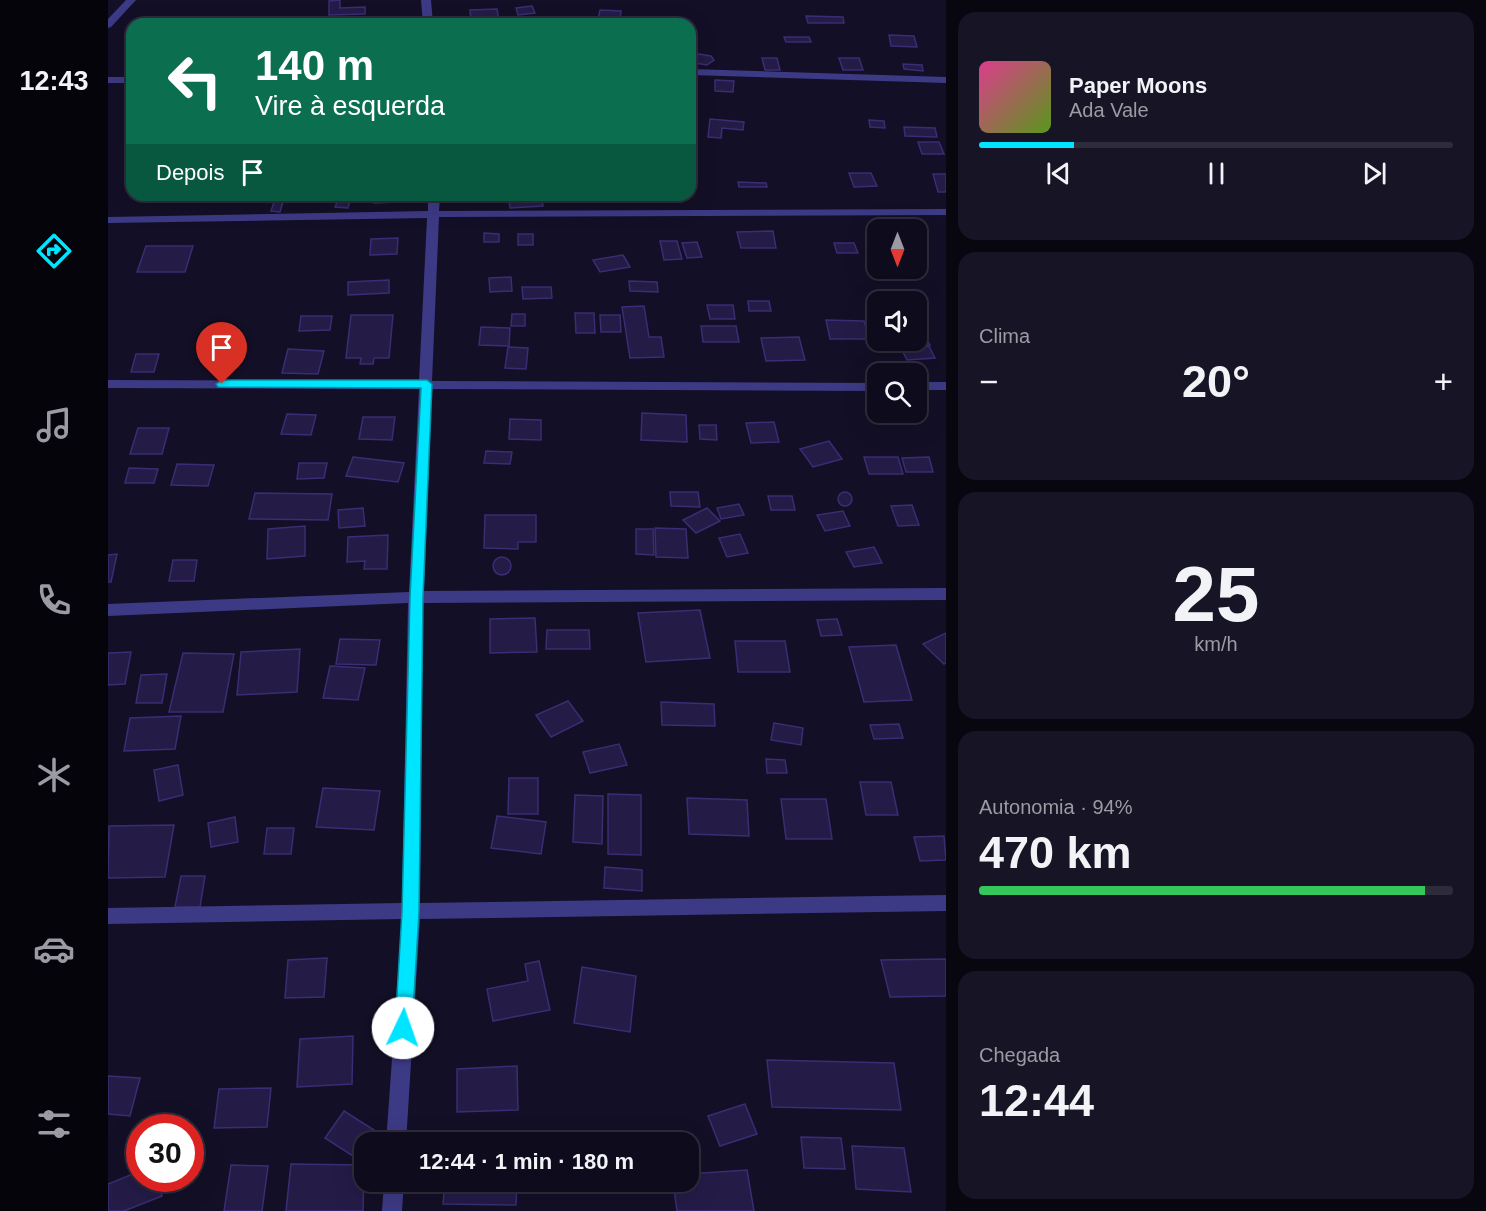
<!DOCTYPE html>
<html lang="pt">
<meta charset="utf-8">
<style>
body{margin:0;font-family:Helvetica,sans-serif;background:#171425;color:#f1f3f6;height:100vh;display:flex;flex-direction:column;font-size:22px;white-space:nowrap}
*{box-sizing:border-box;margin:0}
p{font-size:20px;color:#9b9ba3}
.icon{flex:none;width:33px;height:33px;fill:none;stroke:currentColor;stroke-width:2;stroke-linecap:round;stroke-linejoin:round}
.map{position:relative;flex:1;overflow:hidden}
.side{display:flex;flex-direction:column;gap:12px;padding:12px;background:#08060f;width:540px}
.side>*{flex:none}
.hud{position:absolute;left:18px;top:18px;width:570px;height:183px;border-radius:18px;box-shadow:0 6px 24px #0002,0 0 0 2px #2e2b3b;background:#0b6e4f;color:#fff;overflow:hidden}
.needle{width:39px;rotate:180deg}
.controls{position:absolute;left:759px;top:219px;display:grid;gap:12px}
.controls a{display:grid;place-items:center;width:60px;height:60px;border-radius:12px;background:#0e0b1c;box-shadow:0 6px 24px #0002,0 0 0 2px #2e2b3b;font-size:30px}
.speed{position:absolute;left:18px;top:1114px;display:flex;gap:12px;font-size:30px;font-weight:700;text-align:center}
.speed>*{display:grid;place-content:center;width:78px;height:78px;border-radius:50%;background:#0e0b1c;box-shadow:0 6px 24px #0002,0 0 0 2px #2e2b3b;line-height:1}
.speed .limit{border:9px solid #d22;background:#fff;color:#111}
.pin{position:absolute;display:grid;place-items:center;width:51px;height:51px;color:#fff;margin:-62px -26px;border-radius:50% 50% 50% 0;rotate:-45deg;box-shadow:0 0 6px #0007}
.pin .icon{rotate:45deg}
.me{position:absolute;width:66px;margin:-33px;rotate:3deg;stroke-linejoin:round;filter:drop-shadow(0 0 4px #0008)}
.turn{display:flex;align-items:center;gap:21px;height:126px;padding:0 30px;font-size:27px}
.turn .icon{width:78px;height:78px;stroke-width:2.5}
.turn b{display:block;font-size:42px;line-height:51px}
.then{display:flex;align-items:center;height:57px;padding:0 30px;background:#0003;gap:12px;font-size:22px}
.big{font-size:45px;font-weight:800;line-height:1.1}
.side .widget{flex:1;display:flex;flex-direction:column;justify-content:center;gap:9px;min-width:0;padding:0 21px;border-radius:18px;background:#171425}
.side .dial{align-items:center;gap:0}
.dial b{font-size:78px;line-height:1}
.song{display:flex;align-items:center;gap:18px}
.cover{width:72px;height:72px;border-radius:9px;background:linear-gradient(135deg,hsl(330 70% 55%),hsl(90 70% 35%))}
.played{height:6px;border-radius:3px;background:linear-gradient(90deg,#00e5ff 20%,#2e2b3b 20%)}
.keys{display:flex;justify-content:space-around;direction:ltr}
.heat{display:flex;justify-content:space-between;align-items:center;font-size:33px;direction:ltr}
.charge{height:9px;border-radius:4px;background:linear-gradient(90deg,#34c759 94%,#2e2b3b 0)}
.trip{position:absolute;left:246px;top:1132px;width:345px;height:60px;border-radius:18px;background:#0e0b1c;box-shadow:0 6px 24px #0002,0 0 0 2px #2e2b3b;font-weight:800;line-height:60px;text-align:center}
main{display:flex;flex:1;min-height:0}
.tabs{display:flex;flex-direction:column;width:108px;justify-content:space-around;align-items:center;background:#06040b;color:#9b9ba3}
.tabs .icon{width:42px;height:42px}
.tabs .selected{color:#00e5ff}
.tabs b{font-size:27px;color:#f1f3f6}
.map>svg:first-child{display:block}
.building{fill:#241b47;stroke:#3b2d73;stroke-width:1.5}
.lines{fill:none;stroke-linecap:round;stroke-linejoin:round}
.street{fill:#3d3a85;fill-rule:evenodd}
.route{fill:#00e5ff;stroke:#0095a6;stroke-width:1.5}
</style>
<main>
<nav class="tabs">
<b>12:43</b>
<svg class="icon selected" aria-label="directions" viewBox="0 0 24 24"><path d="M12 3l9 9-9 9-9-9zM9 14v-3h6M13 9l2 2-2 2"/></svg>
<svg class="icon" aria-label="music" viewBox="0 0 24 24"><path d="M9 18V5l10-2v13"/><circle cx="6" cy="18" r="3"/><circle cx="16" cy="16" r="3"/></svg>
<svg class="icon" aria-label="phone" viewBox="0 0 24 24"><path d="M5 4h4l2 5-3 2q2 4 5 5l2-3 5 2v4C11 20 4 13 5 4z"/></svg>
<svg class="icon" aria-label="climate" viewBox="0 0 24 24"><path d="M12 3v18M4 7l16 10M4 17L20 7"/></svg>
<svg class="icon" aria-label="car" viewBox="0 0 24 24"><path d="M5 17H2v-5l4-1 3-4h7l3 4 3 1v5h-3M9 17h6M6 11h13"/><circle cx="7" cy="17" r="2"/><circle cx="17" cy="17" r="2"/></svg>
<svg class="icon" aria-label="filters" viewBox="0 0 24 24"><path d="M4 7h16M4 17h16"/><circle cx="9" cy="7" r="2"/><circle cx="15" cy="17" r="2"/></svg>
</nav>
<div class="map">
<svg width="838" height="1211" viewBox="0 0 838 1211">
<rect width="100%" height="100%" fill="#130f26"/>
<!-- building -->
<g class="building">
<polygon points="232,0 232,8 257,7 257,14 221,15 221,1"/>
<polygon points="424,6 427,13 410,15 408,8"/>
<polygon points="389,9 391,20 363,22 362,10"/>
<polygon points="492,10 513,11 512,20 490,19"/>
<polygon points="698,16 735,17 736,23 700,23"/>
<polygon points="218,20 260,20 259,24 217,24"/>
<polygon points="781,35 806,36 809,47 783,46"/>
<polygon points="676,37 701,37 703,42 678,42"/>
<polygon points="591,54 603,56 606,60 599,65 587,63 585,57"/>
<polygon points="654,58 669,58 672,70 657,70"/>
<polygon points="731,58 751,58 755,70 735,70"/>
<polygon points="795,64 814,65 815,71 796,69"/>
<polygon points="607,80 626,81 625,92 607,91"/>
<polygon points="602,119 636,122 635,130 614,128 613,138 600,137"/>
<polygon points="761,120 776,121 777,128 762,127"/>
<polygon points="796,127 827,128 829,137 797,136"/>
<polygon points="810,142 831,142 836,154 814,154"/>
<polygon points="741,173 763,173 769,186 746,187"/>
<polygon points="825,174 838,174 838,192 830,192"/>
<polygon points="630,182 658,183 659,187 631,187"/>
<polygon points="265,195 308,195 308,201 266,203"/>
<polygon points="400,195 433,195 435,206 402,208"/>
<polygon points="230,200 242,201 240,208 227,207"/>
<polygon points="166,202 175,202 172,212 163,211"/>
<polygon points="665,231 668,248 633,248 629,232"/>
<polygon points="376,233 391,234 391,242 376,242"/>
<rect x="410" y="234" width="15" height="11"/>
<polygon points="290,238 289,254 262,255 263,239"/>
<polygon points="552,241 569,241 574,259 556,260"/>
<polygon points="589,242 594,257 579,258 574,243"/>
<polygon points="726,243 746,243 750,253 729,253"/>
<polygon points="38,246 85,246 77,272 29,272"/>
<polygon points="515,255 522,267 492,272 485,260"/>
<polygon points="403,277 404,291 382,292 381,278"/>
<polygon points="281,280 281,293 240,295 240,282"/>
<polygon points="521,281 549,282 550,292 522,291"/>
<polygon points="414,287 443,287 444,298 415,299"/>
<polygon points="640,301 661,301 663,311 641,311"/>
<polygon points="599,305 625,305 627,319 602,319"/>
<polygon points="536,306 541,337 553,337 556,357 522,358 514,307"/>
<polygon points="467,313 486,313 487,333 468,333"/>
<polygon points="404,314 417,314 417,326 403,326"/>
<polygon points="243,315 285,315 281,358 266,358 265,364 252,364 253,358 238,358"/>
<polygon points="492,315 512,315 513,332 493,332"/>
<polygon points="193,316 224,316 222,330 191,331"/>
<polygon points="718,320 756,321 761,339 722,339"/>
<polygon points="593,326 628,326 631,342 595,342"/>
<polygon points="373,327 402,328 401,346 371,345"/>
<polygon points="691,337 697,360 658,361 653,338"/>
<polygon points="818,338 822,345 808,346 805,340"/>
<polygon points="821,346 827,358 799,360 793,348"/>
<polygon points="400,347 420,348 418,369 397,368"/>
<polygon points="180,349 216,351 210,374 174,373"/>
<polygon points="28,354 51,354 46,372 23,372"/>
<polygon points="534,413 578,415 579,442 533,440"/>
<polygon points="179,414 208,415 203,435 173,434"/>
<polygon points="255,417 287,417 284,440 251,439"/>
<polygon points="402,419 433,420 433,440 401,439"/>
<polygon points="666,422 671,442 643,443 638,423"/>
<polygon points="591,425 608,425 609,440 592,439"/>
<polygon points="30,428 61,428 54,454 22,454"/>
<polygon points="721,441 734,459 705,467 692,449"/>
<polygon points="378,451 404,452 402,464 376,463"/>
<polygon points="245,457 296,463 290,482 238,476"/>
<polygon points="756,457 790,457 795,474 761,474"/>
<polygon points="821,457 825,472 798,472 794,458"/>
<polygon points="191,463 219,463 216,478 189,479"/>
<polygon points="69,464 106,465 100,486 63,485"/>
<polygon points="21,468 50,469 46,483 17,483"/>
<polygon points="562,492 590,492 592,507 563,506"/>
<circle cx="737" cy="499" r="7"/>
<polygon points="147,493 224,494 220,520 141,519"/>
<polygon points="660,496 684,496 687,510 663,510"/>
<polygon points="631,504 636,515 613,519 609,508"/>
<polygon points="804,505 811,525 790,526 783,506"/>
<polygon points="255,508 257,526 231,528 230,510"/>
<polygon points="599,508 612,521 588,533 575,520"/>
<polygon points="735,511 742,526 717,531 709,515"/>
<polygon points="377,515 428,515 428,542 410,542 410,549 376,548"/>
<polygon points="197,526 197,556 159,559 160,529"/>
<polygon points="547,528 578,529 580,558 548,557"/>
<polygon points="528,529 545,529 546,555 528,554"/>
<polygon points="632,534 640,553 619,557 611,538"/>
<polygon points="280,535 279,569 256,569 257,561 239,562 240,537"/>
<polygon points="766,547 774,563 746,567 738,552"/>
<polygon points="9,554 3,582 0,582 0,555"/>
<circle cx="394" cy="566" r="9"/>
<polygon points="65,560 89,560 86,581 61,581"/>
<polygon points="592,610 602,658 538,662 530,613"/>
<polygon points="427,618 429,652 382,653 382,619"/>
<polygon points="729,619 734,635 713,636 709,620"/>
<polygon points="439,630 481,630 482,649 438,649"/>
<polygon points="838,633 838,663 836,664 815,644"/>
<polygon points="232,639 272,640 268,665 228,664"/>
<polygon points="627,641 677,641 682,672 630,672"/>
<polygon points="788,645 804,700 756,702 741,647"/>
<polygon points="192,649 189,692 129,695 133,652"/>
<polygon points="23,652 17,684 0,685 0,653"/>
<polygon points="75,653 126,654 115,712 61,712"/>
<polygon points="222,666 257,668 250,700 215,698"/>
<polygon points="59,674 54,703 28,703 33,675"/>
<polygon points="460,701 475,721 443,737 428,715"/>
<polygon points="553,702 606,704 607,726 554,725"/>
<polygon points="73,716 67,749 16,751 22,718"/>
<polygon points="666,723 695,728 693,745 663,740"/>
<polygon points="791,724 795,738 766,739 762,725"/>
<polygon points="511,744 519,765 482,773 475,752"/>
<polygon points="658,759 677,760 679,773 659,773"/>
<polygon points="70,765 75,795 51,801 46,770"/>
<polygon points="401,778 430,778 430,814 400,814"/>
<polygon points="752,782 783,782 790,815 758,815"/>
<polygon points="215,788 272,791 266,830 208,827"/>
<polygon points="500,794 533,795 533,855 500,854"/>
<polygon points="467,795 495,796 494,844 465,842"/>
<polygon points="579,798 639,800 641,836 581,834"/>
<polygon points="673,799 718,799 724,839 678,839"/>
<polygon points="389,816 438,822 433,854 383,848"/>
<polygon points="127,817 130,842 103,847 100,823"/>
<polygon points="66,825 57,877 0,878 1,826"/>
<polygon points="159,828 186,828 183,854 156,854"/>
<polygon points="836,836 838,860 812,861 806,837"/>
<polygon points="497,867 534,870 534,891 496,888"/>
<polygon points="73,876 97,876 92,907 67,907"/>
<polygon points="219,958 216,997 177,998 180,960"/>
<polygon points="838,959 838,996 782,997 773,960"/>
<polygon points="431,961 442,1010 385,1021 379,989 420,981 417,964"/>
<polygon points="474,967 528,976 522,1032 466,1023"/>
<polygon points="245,1036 244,1084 189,1087 192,1039"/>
<polygon points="659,1060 786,1063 793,1110 664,1107"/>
<polygon points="409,1066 410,1110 349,1112 349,1069"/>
<polygon points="0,1076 32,1078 22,1116 0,1114"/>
<polygon points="163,1088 159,1127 106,1128 111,1089"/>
<polygon points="637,1104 649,1134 612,1146 600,1116"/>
<polygon points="236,1111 266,1130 248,1158 217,1138"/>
<polygon points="693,1137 733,1138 737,1169 696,1168"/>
<polygon points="744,1146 796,1148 803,1192 748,1189"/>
<polygon points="183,1164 256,1165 255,1211 178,1211"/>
<polygon points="123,1165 160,1166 154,1211 116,1211"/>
<polygon points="639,1170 646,1211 569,1211 565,1182 580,1182 580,1174"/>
<polygon points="32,1171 32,1179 50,1179 54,1196 16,1211 0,1211 0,1184"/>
<polygon points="337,1182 409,1182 408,1205 335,1204"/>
</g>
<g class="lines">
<!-- street -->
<g class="street">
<polygon points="18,0 28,0 3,27 0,28 0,19"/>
<polygon points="313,0 323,0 325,24 315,24"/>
<polygon points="582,69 838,77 838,83 582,75"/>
<rect x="0" y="77" width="24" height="6"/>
<polygon points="320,195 332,195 331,211 838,209 838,215 331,217 324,381 770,383 770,391 324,389 316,591 838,588 838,600 315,603 312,903 838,895 838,911 312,919 298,1143 278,1143 294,919 0,924 0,908 294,903 300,603 0,616 0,604 301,592 311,389 0,388 0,380 311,381 319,218 0,223 0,217 320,211"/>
<rect x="808" y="382" width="30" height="8"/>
<polygon points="276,1182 296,1182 294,1211 274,1211"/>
</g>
</g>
<!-- route -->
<polygon class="route" points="114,380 319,380 324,384 315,597 311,912 304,1028 301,1034 295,1036 289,1034 287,1028 294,912 302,597 313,388 110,387 108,384"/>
</svg>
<div class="controls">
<a><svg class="needle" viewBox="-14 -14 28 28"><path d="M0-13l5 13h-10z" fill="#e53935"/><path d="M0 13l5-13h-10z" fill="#9b9ba3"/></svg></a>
<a><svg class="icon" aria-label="sound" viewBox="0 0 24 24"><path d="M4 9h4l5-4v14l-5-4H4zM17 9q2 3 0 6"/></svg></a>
<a><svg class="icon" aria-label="search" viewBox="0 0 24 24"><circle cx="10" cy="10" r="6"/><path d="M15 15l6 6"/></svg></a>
</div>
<div class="speed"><div class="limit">30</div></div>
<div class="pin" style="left:114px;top:384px;background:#d93025"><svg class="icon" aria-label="arrive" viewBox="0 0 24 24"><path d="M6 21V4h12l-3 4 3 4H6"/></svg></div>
<svg class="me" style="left:295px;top:1028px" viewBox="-20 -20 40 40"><circle r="19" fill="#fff"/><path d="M0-13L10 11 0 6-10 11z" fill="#00e5ff"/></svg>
<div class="trip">12:44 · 1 min · 180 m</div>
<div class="hud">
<div class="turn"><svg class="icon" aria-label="left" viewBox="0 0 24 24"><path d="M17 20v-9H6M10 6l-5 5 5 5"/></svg><div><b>140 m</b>Vire à esquerda</div></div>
<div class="then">Depois<svg class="icon" aria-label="arrive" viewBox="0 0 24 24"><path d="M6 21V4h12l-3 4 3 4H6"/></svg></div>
</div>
</div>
<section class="side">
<div class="widget">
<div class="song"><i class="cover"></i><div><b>Paper Moons</b><p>Ada Vale</p></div></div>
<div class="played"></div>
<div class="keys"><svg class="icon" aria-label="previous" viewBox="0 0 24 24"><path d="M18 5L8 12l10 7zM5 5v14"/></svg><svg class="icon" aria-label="pause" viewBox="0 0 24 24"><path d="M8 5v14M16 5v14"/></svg><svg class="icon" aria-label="next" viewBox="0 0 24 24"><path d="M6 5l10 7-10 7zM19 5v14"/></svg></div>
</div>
<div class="widget"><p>Clima</p>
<div class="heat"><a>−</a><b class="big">20°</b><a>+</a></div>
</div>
<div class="widget dial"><b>25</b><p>km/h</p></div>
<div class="widget"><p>Autonomia · 94%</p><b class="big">470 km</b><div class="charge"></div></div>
<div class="widget"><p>Chegada</p><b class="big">12:44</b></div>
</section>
</main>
